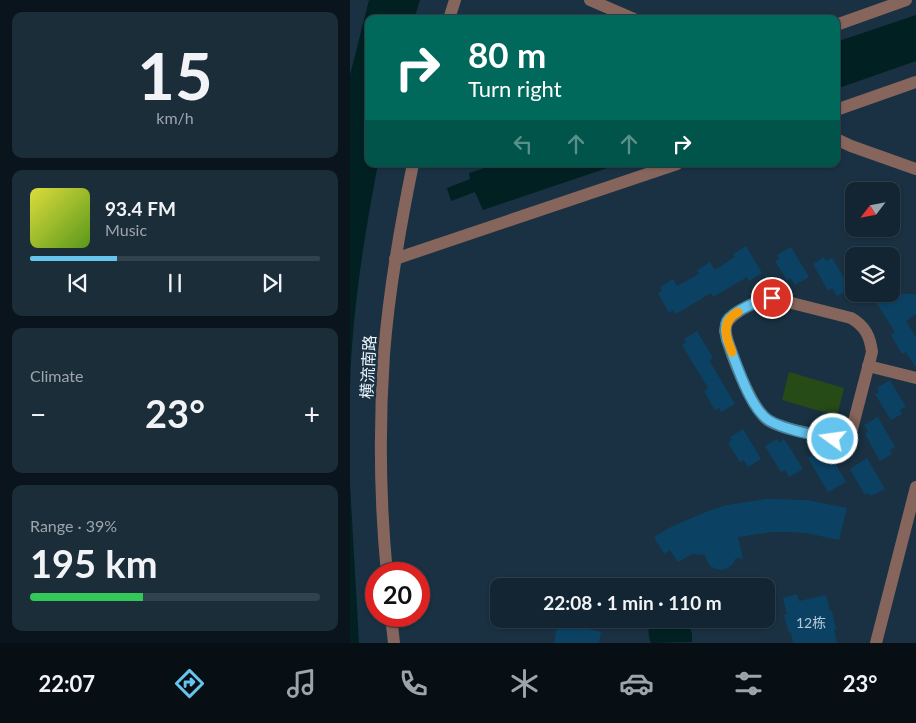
<!DOCTYPE html>
<meta charset="utf-8">
<style>
body{margin:0;font-family:Lato,"Noto Sans SC",sans-serif;background:#1c2d3a;color:#f1f3f6;height:100vh;display:flex;flex-direction:column;font-size:19px;white-space:nowrap}
*{box-sizing:border-box;margin:0}
p{font-size:16px;color:#9da5ac}
.icon{flex:none;width:28px;height:28px;fill:none;stroke:currentColor;stroke-width:2;stroke-linecap:round;stroke-linejoin:round}
.map{position:relative;flex:1;overflow:hidden}
.details{display:flex;flex-direction:column;gap:12px;padding:12px;background:#0a141c;width:350px}
.details>*{flex:none}
.top-card{position:absolute;left:15px;top:15px;width:475px;height:152px;border-radius:10px;box-shadow:0 1px 4px #0004,0 0 0 1px #32424d;background:#00695c;color:#fff;overflow:hidden}
.needle{width:32px;rotate:238deg}
.controls{position:absolute;left:495px;top:182px;display:grid;gap:10px}
.controls a{display:grid;place-items:center;width:55px;height:55px;border-radius:10px;background:#132532;box-shadow:0 1px 4px #0004,0 0 0 1px #32424d;font-size:25px}
.speed{position:absolute;left:15px;top:562px;display:flex;gap:10px;font-size:25px;font-weight:700;text-align:center}
.speed>*{display:grid;place-content:center;width:65px;height:65px;border-radius:50%;background:#132532;box-shadow:0 1px 4px #0004,0 0 0 1px #32424d;line-height:1}
.speed .limit{border:8px solid #d22;background:#fff;color:#111}
.pin{position:absolute;display:grid;place-items:center;width:42px;height:42px;color:#fff;margin:-21px;border:2px solid #fff;border-radius:50%;box-shadow:0 1px 5px #0007}
.me{position:absolute;width:55px;margin:-28px;rotate:284deg;stroke-linejoin:round;filter:drop-shadow(0 0 4px #0008)}
.turn{display:flex;align-items:center;gap:18px;height:105px;padding:0 20px;font-size:22px}
.turn .icon{width:65px;height:65px;stroke-width:2.5}
.turn b{display:block;font-size:35px;line-height:42px}
.lanes{display:flex;align-items:center;height:48px;padding:0 20px;background:#0003;justify-content:center;gap:25px;direction:ltr}
.lanes .off{opacity:.35}
.big{font-size:38px;font-weight:700;line-height:1.1}
.details .tile{flex:1;display:flex;flex-direction:column;justify-content:center;gap:8px;min-width:0;padding:0 18px;border-radius:10px;background:#1c2d3a}
.details .dial{align-items:center;gap:0}
.dial b{font-size:65px;line-height:1}
.song{display:flex;align-items:center;gap:15px}
.cover{width:60px;height:60px;border-radius:8px;background:linear-gradient(135deg,hsl(60 70% 55%),hsl(90 70% 35%))}
.played{height:5px;border-radius:2px;background:linear-gradient(90deg,#65c5ee 30%,#32424d 30%)}
.keys{display:flex;justify-content:space-around;direction:ltr}
.heat{display:flex;justify-content:space-between;align-items:center;font-size:28px;direction:ltr}
.charge{height:8px;border-radius:4px;background:linear-gradient(90deg,#34c759 39%,#32424d 0)}
.trip{position:absolute;left:140px;top:578px;width:285px;height:50px;border-radius:10px;background:#132532;box-shadow:0 1px 4px #0004,0 0 0 1px #32424d;font-weight:700;line-height:50px;text-align:center}
.tabs{display:flex;height:80px;justify-content:space-around;align-items:center;background:#080f14;color:#9da5ac}
.tabs .icon{width:35px;height:35px}
.tabs .active{color:#65c5ee}
.tabs b{font-size:22px;color:#f1f3f6}
main{display:flex;flex:1;min-height:0}
.map>svg:first-child{display:block}
.green{fill:#264b17}
.water{fill:#002022}
.building{fill:#0b4264}
.lines{fill:none;stroke-linecap:round;stroke-linejoin:round}
.minor{stroke:#86655c;stroke-width:12}
.route-casing{stroke:#42809b;stroke-width:12}
.route{stroke:#65c5ee;stroke-width:9}
.slow{stroke:#f59e0b;stroke-width:9}
.labels{text-anchor:middle;stroke-width:5;stroke-linejoin:round;paint-order:stroke}
.number-label{font-size:14px;fill:#b4c8d6}
.street-label{font-size:16px;fill:#edf5fc;stroke:#193142}
</style>
<main>
<section class="details">
<div class="tile dial"><b>15</b><p>km/h</p></div>
<div class="tile">
<div class="song"><i class="cover"></i><div><b>93.4 FM</b><p>Music</p></div></div>
<div class="played"></div>
<div class="keys"><svg class="icon" aria-label="previous" viewBox="0 0 24 24"><path d="M18 5L8 12l10 7zM5 5v14"/></svg><svg class="icon" aria-label="pause" viewBox="0 0 24 24"><path d="M8 5v14M16 5v14"/></svg><svg class="icon" aria-label="next" viewBox="0 0 24 24"><path d="M6 5l10 7-10 7zM19 5v14"/></svg></div>
</div>
<div class="tile"><p>Climate</p>
<div class="heat"><a>−</a><b class="big">23°</b><a>+</a></div>
</div>
<div class="tile"><p>Range · 39%</p><b class="big">195 km</b><div class="charge"></div></div>
</section>
<div class="map">
<svg width="566" height="643" viewBox="0 0 566 643">
<rect width="100%" height="100%" fill="#193142"/>
<!-- green -->
<polygon class="green" points="439,372 494,388 487,416 432,400"/>
<!-- water -->
<g class="water">
<path d="M 19,0 L 70,0 L 64,19 L 19,19 L 19,164 L 28,164 C 14,237 2,312 0,387 L 0,75 Z"/>
<polygon points="566,15 566,61 486,89 486,42"/>
<polygon points="147,164 269,164 133,210 125,192 101,201 97,188 120,179 119,173"/>
<polygon points="0,484 9,643 0,643"/>
<path d="M 302,619 L 336,619 L 342,633 L 342,642 L 301,643 C 298,636 297,625 302,619 Z"/>
</g>
<!-- building -->
<g class="building">
<polygon points="396,246 412,273 399,281 397,277 363,297 361,293 326,314 323,310 319,313 308,293 312,291 310,287 323,279 327,286 349,274 347,270 360,262 365,270 385,257 383,254"/>
<polygon points="441,247 459,277 445,285 441,278 437,280 425,261 429,259 427,255"/>
<polygon points="474,257 476,261 482,258 500,288 487,296 482,288 478,291 463,264"/>
<polygon points="521,294 566,294 566,314 556,321 566,338 566,368 556,352 552,354 541,335 545,332"/>
<polygon points="347,331 363,358 359,360 385,404 371,412 369,408 365,410 354,391 358,388 332,345 336,343 334,339"/>
<polygon points="540,380 556,407 550,410 552,414 541,420 525,394 529,392 527,388"/>
<polygon points="528,417 545,447 540,450 542,454 530,461 515,434 518,432 514,425"/>
<polygon points="393,429 411,459 398,467 394,460 390,462 378,443 382,440 380,437"/>
<polygon points="427,439 429,443 434,439 453,469 439,477 435,470 431,472 415,446"/>
<polygon points="470,451 472,455 478,451 496,482 478,492 458,458"/>
<polygon points="517,458 535,489 521,496 519,493 515,495 500,469"/>
<polygon points="417,499 457,500 497,508 489,540 456,533 439,532 422,532 388,537 393,559 386,558 383,564 378,568 372,570 366,569 360,566 357,561 355,555 342,554 328,562 320,550 314,554 304,537 321,527 358,511 377,505"/>
<polygon points="447,594 449,601 476,595 480,611 482,611 486,629 484,629 487,643 443,643 441,632 439,633 434,615 437,614 433,598"/>
<polygon points="208,622 251,632 249,643 204,643"/>
</g>
<g class="lines">
<!-- minor -->
<g class="minor">
<polyline points="240,0 284,19"/>
<polyline points="99,19 105,0"/>
<polyline points="486,25 556,0"/>
<polyline points="486,110 566,82"/>
<polyline points="486,139 501,146 566,169"/>
<polyline points="45,259 327,164"/>
<path d="M 422,298 L 501,318 C 515,326 520,336 522,352 L 502,429 C 492,442 481,439 467,435 C 452,431 432,429 419,421 C 401,409 380,352 375,331 C 376,327 376,323 379,320 C 387,310 410,299 422,298 Z"/>
<polyline points="518,366 566,378"/>
<path d="M 37,574 C 30,502 29,427 34,354 C 39,290 50,227 63,164"/>
<polyline points="41,616 44,643"/>
<polyline points="526,643 566,487"/>
</g>
</g>
<g class="lines">
<!-- route casing -->
<g class="route-casing">
<path id="route" d="M 422,298 C 411,299 383,311 377,321 C 374,327 376,334 377,340 C 386,362 400,410 420,421 C 435,430 465,435 483,439"/>
</g>
<!-- route -->
<use href="#route" class="route"/>
<!-- slow -->
<path class="slow" d="M 382,352 C 376,337 370,322 388,312"/>
</g>
<g class="labels">
<!-- number labels -->
<g class="number-label">
<text x="461" y="628">12栋</text>
</g>
<!-- street labels -->
<g class="street-label">
<text transform="translate(18 367) rotate(-87)" y="6">横流南路</text>
</g>
</g>
</svg>
<div class="controls">
<a><svg class="needle" viewBox="-14 -14 28 28"><path d="M0-13l5 13h-10z" fill="#e53935"/><path d="M0 13l5-13h-10z" fill="#9da5ac"/></svg></a>
<a><svg class="icon" aria-label="layers" viewBox="0 0 24 24"><path d="M12 4l9 5-9 5-9-5zM3 14l9 5 9-5"/></svg></a>
</div>
<div class="speed"><div class="limit">20</div></div>
<div class="pin" style="left:422px;top:298px;background:#d93025"><svg class="icon" aria-label="arrive" viewBox="0 0 24 24"><path d="M6 21V4h12l-3 4 3 4H6"/></svg></div>
<svg class="me" style="left:483px;top:439px" viewBox="-20 -20 40 40"><circle r="17" fill="#65c5ee" stroke="#fff" stroke-width="3"/><path d="M0-11L8 9 0 5-8 9z" fill="#fff"/></svg>
<div class="trip">22:08 · 1 min · 110 m</div>
<div class="top-card">
<div class="turn"><svg class="icon" aria-label="right" viewBox="0 0 24 24"><path d="M7 20v-9h11M14 6l5 5-5 5"/></svg><div><b>80 m</b>Turn right</div></div>
<div class="lanes"><svg class="icon off" aria-label="left" viewBox="0 0 24 24"><path d="M17 20v-9H6M10 6l-5 5 5 5"/></svg><svg class="icon off" aria-label="ahead" viewBox="0 0 24 24"><path d="M12 20V5M6 11l6-6 6 6"/></svg><svg class="icon off" aria-label="ahead" viewBox="0 0 24 24"><path d="M12 20V5M6 11l6-6 6 6"/></svg><svg class="icon" aria-label="right" viewBox="0 0 24 24"><path d="M7 20v-9h11M14 6l5 5-5 5"/></svg></div>
</div>
</div>
</main>
<nav class="tabs">
<b>22:07</b>
<svg class="icon active" aria-label="directions" viewBox="0 0 24 24"><path d="M12 3l9 9-9 9-9-9zM9 14v-3h6M13 9l2 2-2 2"/></svg>
<svg class="icon" aria-label="music" viewBox="0 0 24 24"><path d="M9 18V5l10-2v13"/><circle cx="6" cy="18" r="3"/><circle cx="16" cy="16" r="3"/></svg>
<svg class="icon" aria-label="phone" viewBox="0 0 24 24"><path d="M5 4h4l2 5-3 2q2 4 5 5l2-3 5 2v4C11 20 4 13 5 4z"/></svg>
<svg class="icon" aria-label="climate" viewBox="0 0 24 24"><path d="M12 3v18M4 7l16 10M4 17L20 7"/></svg>
<svg class="icon" aria-label="car" viewBox="0 0 24 24"><path d="M5 17H2v-5l4-1 3-4h7l3 4 3 1v5h-3M9 17h6M6 11h13"/><circle cx="7" cy="17" r="2"/><circle cx="17" cy="17" r="2"/></svg>
<svg class="icon" aria-label="filters" viewBox="0 0 24 24"><path d="M4 7h16M4 17h16"/><circle cx="9" cy="7" r="2"/><circle cx="15" cy="17" r="2"/></svg>
<b>23°</b>
</nav>
